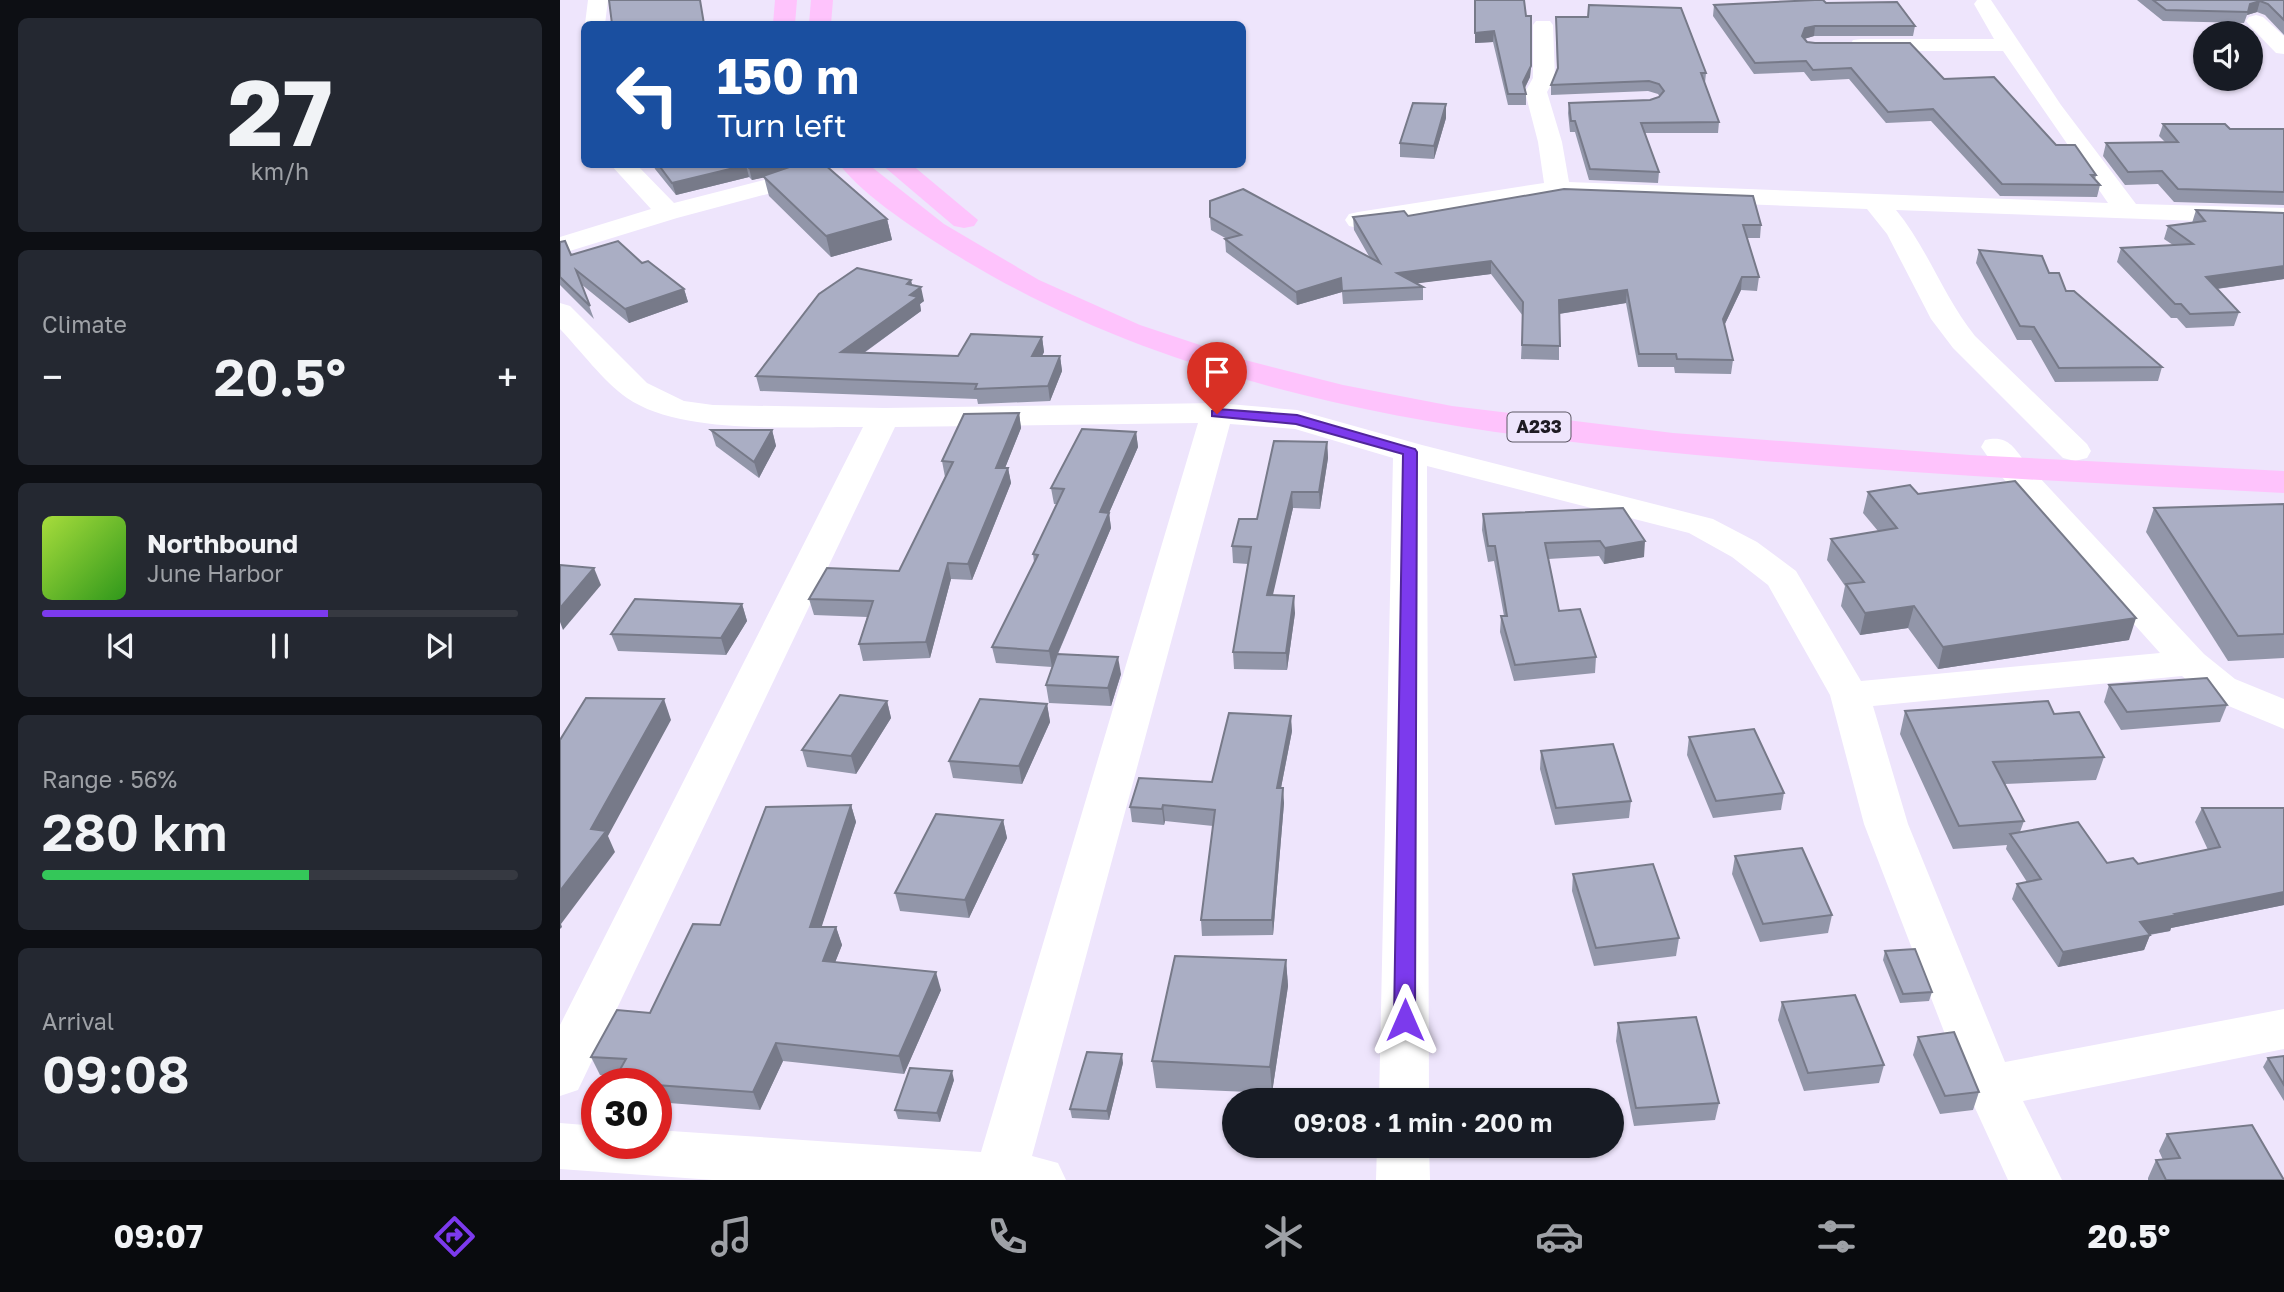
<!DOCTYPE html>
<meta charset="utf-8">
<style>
body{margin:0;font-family:"Golos Text",sans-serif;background:#242831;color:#f1f3f6;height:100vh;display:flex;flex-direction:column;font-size:26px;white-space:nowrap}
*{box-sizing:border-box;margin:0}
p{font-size:23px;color:#9ea1a6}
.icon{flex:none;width:38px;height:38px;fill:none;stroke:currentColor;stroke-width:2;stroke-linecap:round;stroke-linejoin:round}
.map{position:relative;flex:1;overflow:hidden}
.side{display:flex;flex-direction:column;gap:18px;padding:18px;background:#0d0f14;width:560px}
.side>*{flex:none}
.hud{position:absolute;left:21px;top:21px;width:665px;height:147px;border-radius:10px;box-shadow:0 2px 5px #0004;background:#1a4fa0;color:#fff;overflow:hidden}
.buttons{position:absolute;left:1633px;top:21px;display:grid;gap:14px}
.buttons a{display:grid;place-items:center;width:70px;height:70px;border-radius:50%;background:#171b24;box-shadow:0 2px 5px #0004;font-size:35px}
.speed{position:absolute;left:21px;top:1068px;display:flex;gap:14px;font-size:35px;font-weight:700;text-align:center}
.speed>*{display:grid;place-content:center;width:91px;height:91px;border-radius:50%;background:#171b24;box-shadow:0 2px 5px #0004;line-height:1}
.speed .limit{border:10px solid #d22;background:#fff;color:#111}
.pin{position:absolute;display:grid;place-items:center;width:60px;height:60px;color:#fff;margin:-72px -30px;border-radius:50% 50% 50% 0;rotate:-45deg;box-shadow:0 0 7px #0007}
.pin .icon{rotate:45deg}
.me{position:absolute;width:77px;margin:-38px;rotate:0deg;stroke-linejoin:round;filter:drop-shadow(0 0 5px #0008)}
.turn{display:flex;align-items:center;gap:24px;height:147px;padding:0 21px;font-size:32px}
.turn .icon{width:91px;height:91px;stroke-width:2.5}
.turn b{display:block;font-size:49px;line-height:60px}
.big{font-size:52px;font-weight:600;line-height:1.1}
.side .tile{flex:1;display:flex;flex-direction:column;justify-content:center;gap:10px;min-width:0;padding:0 24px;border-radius:10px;background:#242831}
.side .dial{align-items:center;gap:0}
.dial b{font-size:91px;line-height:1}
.song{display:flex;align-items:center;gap:21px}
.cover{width:84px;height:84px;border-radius:10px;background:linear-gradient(135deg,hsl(80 70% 55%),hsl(110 70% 35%))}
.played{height:7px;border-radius:4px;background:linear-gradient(90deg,#7c3aed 60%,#363941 60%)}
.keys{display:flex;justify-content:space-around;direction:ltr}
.heat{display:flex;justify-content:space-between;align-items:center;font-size:38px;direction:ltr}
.charge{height:10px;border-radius:5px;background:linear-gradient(90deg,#34c759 56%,#363941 0)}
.trip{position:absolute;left:662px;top:1088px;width:402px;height:70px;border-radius:35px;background:#171b24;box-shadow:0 2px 5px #0004;font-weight:600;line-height:70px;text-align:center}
.tab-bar{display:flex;height:112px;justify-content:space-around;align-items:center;background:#090b0e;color:#9ea1a6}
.tab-bar .icon{width:49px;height:49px}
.tab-bar .selected{color:#7c3aed}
.tab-bar b{font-size:32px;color:#f1f3f6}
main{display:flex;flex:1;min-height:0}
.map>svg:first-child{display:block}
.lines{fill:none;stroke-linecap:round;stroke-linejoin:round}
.minor{fill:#fff;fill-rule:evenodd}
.trunk{fill:#fec3fc;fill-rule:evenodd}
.wall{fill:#9296a9}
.shaded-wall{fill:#777a89}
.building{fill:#aaaec4;stroke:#777a89;stroke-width:2}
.route{fill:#7c3aed;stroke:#51269a;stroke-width:2}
.labels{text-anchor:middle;stroke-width:7;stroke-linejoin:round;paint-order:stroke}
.shield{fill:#eee5fc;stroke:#5c5864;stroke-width:2}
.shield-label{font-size:18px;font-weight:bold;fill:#1e1b23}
</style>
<main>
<section class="side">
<div class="tile dial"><b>27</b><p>km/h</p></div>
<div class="tile"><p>Climate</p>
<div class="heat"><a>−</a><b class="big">20.5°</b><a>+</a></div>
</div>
<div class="tile">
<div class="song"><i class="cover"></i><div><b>Northbound</b><p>June Harbor</p></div></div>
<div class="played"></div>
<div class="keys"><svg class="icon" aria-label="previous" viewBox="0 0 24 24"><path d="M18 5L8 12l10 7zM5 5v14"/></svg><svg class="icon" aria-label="pause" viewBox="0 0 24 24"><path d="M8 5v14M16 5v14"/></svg><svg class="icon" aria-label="next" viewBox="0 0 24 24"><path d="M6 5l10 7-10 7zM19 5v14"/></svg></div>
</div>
<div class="tile"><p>Range · 56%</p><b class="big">280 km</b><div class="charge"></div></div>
<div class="tile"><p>Arrival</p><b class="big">09:08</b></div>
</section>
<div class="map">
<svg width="1724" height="1180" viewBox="0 0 1724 1180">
<rect width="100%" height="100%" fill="#eee5fc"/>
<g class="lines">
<!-- minor -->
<g class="minor">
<polygon points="28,0 48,0 45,24 25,24"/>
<path d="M 1417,0 L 1431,0 L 1501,105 L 1576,204 L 1724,208 L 1724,224 L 1336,210 C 1367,247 1383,296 1415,336 L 1527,444 L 1531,451 L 1527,458 L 1515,461 L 1503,458 L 1393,348 L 1371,319 L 1327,234 L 1307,209 L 998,197 L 798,228 L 789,226 L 785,220 L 789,214 L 798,212 L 984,183 L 978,142 L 965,92 L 973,78 L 973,25 L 976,21 L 990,21 L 993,25 L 995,78 L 987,92 L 1002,142 L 1009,182 L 1548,203 L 1443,51 L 1301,51 L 1293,50 L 1290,45 L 1293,40 L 1301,39 L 1434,39 L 1414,4 Z"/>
<polygon points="1696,15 1703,17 1724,36 1724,54 1716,53 1689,25 1686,21 1689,17"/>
<polygon points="50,164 76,164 114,203 208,179 223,173 229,164 254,164 241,183 226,189 117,218 0,254 0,237 91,209"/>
<path d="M 0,303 L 10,306 L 87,383 L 124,401 L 153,405 L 324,408 L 657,403 L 737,410 L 862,445 L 1153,519 L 1197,542 L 1236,571 L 1301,681 L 1600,653 L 1441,476 L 1421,447 L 1425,440 C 1447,435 1453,446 1465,462 L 1644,654 L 1675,679 L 1724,699 L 1724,729 L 1647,697 L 1622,676 L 1313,706 L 1348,824 L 1445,1062 L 1724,1009 L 1724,1049 L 1463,1101 L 1502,1180 L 1448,1180 L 1405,1086 L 1304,824 L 1270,695 L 1208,585 L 1172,557 L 1129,533 L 867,466 L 869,1101 L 819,1101 L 833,458 L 735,429 L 670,424 L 472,1156 L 498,1163 L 506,1180 L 153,1180 L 0,1169 L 0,1123 L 37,1126 L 37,1143 L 96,1143 L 96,1130 L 421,1152 L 638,423 L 335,427 L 18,1090 L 0,1096 L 0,1025 L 303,427 C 237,426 122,436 67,398 C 44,382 20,350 0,329 Z"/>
<polygon points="817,1146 869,1146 870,1180 816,1180"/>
</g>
<!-- trunk -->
<g class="trunk">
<polygon points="215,0 237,0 235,24 213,24"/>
<polygon points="251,0 273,0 271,24 249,24"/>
<path d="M 279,164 L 308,164 L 384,224 L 479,280 L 580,325 L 685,360 L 783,385 L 892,406 L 1113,433 L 1410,455 L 1724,471 L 1724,493 C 1547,484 1370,475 1193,460 C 923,437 643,403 406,261 C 367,237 307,200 279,164 Z"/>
<polygon points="321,164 351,164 418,220 414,226 404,228 394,226"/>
</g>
</g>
<!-- wall -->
<g class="wall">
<polygon points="915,0 971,66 970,77 965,88 966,94 966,105 948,105 933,42 915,43"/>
<polygon points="1577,0 1724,0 1724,35 1705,15 1697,12 1687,15 1684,23 1603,21"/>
<polygon points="1266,3 1355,26 1353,36 1254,36 1244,39 1247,42 1384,79 1496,145 1536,175 1535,180 1540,185 1537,197 1440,196 1371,121 1326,123 1289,79 1251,81 1244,72 1194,74 1153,16 1154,5"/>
<polygon points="996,17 1146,73 1145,83 1159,122 1158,133 1084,133 1099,172 1098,183 1029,180 1015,132 1010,132 1008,113 1009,103 1090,100 1100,97 1098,94 1088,91 991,95 991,85 997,70"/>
<polygon points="886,104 886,118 874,159 840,157 840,143"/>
<polygon points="1603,124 1670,129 1724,129 1724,205 1614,202 1598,184 1565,185 1543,156 1546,143 1605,142 1599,136"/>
<polygon points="93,164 226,164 222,170 327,219 332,240 271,257 209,196 204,177 192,180 189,177 116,195 95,169"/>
<polygon points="1636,210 1724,213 1724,279 1657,289 1679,312 1674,326 1626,328 1617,318 1611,318 1557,262 1561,248 1613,245 1604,239 1608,226 1632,223"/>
<polygon points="848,216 1201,225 1200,238 1187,238 1199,277 1197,291 1181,290 1164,326 1173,360 1171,374 1115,373 1114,367 1078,367 1066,303 999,314 999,360 961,359 963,316 931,274 857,283 863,287 863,300 783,304 782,292 737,305 666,252 665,239 667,239 651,230 650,217 810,258 794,230 793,217"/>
<polygon points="0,242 11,255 82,263 124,289 128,302 69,323 21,284 34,319 0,285"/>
<polygon points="1419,250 1489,273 1506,291 1602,367 1598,381 1495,382 1471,340 1457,340 1416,263"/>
<polygon points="352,285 364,301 360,304 361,311 304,353 398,356 482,337 484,352 482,356 500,356 502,371 490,401 418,404 417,399 200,391 196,376"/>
<polygon points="459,413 461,428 445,468 448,468 451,483 412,580 391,579 370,658 303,661 299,644 307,617 254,615 249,599 339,571 385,477 382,461"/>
<polygon points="151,430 212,430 216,446 199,478 156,446"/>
<polygon points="576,432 578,447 549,513 551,528 498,654 561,674 551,706 489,703 486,685 492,667 436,663 432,647 474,562 473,554 497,504 494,504 491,488"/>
<polygon points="767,442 768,458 760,509 733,508 712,595 735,613 727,670 674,669 673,652 688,564 673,563 672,546"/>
<polygon points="1308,492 1358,494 1569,640 1378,669 1348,628 1300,635 1281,606 1285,586 1267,560 1271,539 1318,531 1303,513"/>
<polygon points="1724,504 1724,658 1668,661 1586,532 1594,508"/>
<polygon points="1063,508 1084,557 1044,564 1039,556 988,559 999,611 1036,657 1035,673 954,681 940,632 941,616 944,616 934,561 928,562 922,530 923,514"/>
<polygon points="182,604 187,621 166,655 58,651 51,634"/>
<polygon points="1549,685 1667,705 1660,722 1561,730 1544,702"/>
<polygon points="327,701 331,718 296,774 247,767 242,750"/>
<polygon points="487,704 490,722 462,784 393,778 389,761"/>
<polygon points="1345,711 1494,714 1544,757 1536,780 1445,784 1464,821 1460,832 1547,863 1578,864 1648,850 1635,822 1642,808 1724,808 1724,905 1611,928 1610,931 1590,935 1584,950 1498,967 1452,899 1457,884 1467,882 1446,849 1447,845 1393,849 1340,734"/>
<polygon points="732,731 721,788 724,803 713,935 642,936 641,920 653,826 605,821 604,825 572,822 570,807 652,782"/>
<polygon points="1129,737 1224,793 1221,810 1153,818 1127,755"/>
<polygon points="981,751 1071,801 1069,818 995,825 980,769"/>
<polygon points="291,805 296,822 261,927 276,927 282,945 275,962 381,990 344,1074 223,1061 200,1110 96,1102 96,1083 54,1083 53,1082 57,1076 40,1075 31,1057 90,1013 160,925"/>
<polygon points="443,820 447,838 409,918 340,911 335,893"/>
<polygon points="1175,856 1272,915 1268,933 1200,942 1172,874"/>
<polygon points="1013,874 1119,938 1116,956 1034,966 1012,891"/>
<polygon points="1325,951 1372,992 1369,1001 1340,1003 1323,960"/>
<polygon points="726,960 728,986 712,1093 596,1088 592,1061"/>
<polygon points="1222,1002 1324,1065 1319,1083 1244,1091 1218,1020"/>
<polygon points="1058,1023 1159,1103 1155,1120 1074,1126 1056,1041"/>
<polygon points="1358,1037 1419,1092 1413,1110 1380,1114 1353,1055"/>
<polygon points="1724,1056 1724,1101 1703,1067 1708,1058"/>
<polygon points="563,1063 549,1120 512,1118 510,1109"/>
<polygon points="394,1080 380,1122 338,1119 335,1110"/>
<polygon points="1607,1134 1724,1180 1588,1180 1588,1178 1596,1160 1603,1160 1599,1151"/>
</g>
<!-- shaded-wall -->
<g class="shaded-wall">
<polygon points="1700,1 1697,12 1687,15 1690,4"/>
<polygon points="1255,26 1254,36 1244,39 1242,36 1245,28"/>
<polygon points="934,31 933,42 915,43 915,33"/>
<polygon points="971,66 970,77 962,93 963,82"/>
<polygon points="886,104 886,118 874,159 874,146"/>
<polygon points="204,164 226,164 221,171 207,177 192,180 189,168"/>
<polygon points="186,165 189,177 116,195 112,183"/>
<polygon points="327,219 332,240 271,257 266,236"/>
<polygon points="931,261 931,274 837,286 837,273"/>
<polygon points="1724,266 1724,279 1641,291 1646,277"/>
<polygon points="1182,277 1181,290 1161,332 1163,319"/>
<polygon points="781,278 782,292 737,305 736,292"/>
<polygon points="351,280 354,292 361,287 364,301 360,304 361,311 284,367 281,352 347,284"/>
<polygon points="124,289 128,302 69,323 65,309"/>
<polygon points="1067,290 1066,303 998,314 999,300"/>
<polygon points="482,337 484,352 474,371 472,356"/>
<polygon points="500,356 502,371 490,401 488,386"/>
<polygon points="459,413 461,428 439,483 436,468"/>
<polygon points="212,430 216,446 199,478 194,462"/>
<polygon points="576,432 578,447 549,513 551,528 492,667 489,651 540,512"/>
<polygon points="767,442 768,458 760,509 759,492"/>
<polygon points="448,468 451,483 412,580 408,564"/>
<polygon points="732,492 733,508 709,612 707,595"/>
<polygon points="1085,541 1084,557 1044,564 1045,548"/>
<polygon points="388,563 391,579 370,658 366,642"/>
<polygon points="34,568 41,585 3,630 0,622 0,608"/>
<polygon points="734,596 735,613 727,670 726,653"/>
<polygon points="182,604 187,621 166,655 161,638"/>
<polygon points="1354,606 1348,628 1300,635 1305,613"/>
<polygon points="1576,618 1569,640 1378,669 1383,647"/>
<polygon points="558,657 561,674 551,706 548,688"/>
<polygon points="104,699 111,720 48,836 55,852 1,924 2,927 0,929 0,891 31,829"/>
<polygon points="327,701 331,718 296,774 291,756"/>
<polygon points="487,704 490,722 462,784 459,766"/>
<polygon points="731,716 732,731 718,803 717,788"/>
<polygon points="723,788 724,803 713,935 712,920"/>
<polygon points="291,805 296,822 256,944 250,927"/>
<polygon points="603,805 605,821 604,825 602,809"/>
<polygon points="443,820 447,838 409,918 405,900"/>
<polygon points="1724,892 1724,905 1611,928 1610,931 1574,937 1580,922 1615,914"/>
<polygon points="276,927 282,945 269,978 263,961"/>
<polygon points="1590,935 1584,950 1498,967 1503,952"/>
<polygon points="726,960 728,986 712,1093 710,1067"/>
<polygon points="376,972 381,990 344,1074 339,1056"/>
<polygon points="216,1043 223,1061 200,1110 193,1092"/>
<polygon points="562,1054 563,1063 549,1120 547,1111"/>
<polygon points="392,1071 394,1080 380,1122 377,1113"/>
</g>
<!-- building -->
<g class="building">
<polygon points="49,0 140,0 144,24 52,24"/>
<polygon points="915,0 964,0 966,16 971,16 971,66 963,82 966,94 948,94 934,31 915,33"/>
<polygon points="1255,0 1263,0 1266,3 1337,2 1355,26 1255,26 1245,28 1242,36 1247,42 1255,43 1350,43 1384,79 1434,77 1496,145 1515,145 1536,175 1531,175 1540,185 1442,184 1373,109 1328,112 1291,68 1253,70 1246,61 1195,63 1154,5"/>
<polygon points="1593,0 1724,0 1724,20 1708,4 1700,1 1690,4 1688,12 1606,10"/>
<polygon points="1029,5 1121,8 1146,73 1141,73 1159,122 1081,123 1099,172 1030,169 1015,121 1011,121 1009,103 1090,100 1099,97 1104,91 1099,84 1089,81 991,85 998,68 996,17 1028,17"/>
<polygon points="853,103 886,104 874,146 840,143"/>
<polygon points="1603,124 1665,124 1670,129 1724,129 1724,192 1618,189 1602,171 1568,172 1546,143 1618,142"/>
<polygon points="98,164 204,164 189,168 186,165 112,183"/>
<polygon points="238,164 264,164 327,219 266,236 203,176"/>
<polygon points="683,189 820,263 793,217 844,211 848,216 1004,189 1193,196 1201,225 1183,225 1199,277 1182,277 1163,319 1173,360 1117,359 1116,354 1079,354 1067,290 999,300 1000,346 962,345 963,302 931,261 837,273 863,287 782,291 781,278 736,292 665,239 681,235 650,217 650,201"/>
<polygon points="1636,210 1724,213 1724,266 1646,277 1679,312 1630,314 1621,304 1615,304 1561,248 1633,244 1608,226 1645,221"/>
<polygon points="5,241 11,255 58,241 82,263 88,261 124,289 65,309 16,270 30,306 0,277 0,242"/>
<polygon points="1419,250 1482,256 1489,273 1499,273 1506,291 1514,291 1602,367 1499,368 1474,327 1460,326"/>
<polygon points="297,268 351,280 347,284 361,287 350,295 358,297 281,352 398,356 411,334 482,337 472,356 500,356 488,386 415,389 417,384 196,376 259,294"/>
<polygon points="459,413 436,468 448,468 408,564 388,563 366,642 299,644 313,601 249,599 267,568 339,571 393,462 382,461 404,414"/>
<polygon points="522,429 576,432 540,512 549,513 489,651 432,647 478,555 473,554 504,489 491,488"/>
<polygon points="151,430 212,430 194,462"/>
<polygon points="714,441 767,442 759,492 732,492 707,595 734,596 726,653 673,652 691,547 672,546 679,519 697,519"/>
<polygon points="1455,481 1576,618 1383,647 1354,606 1305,613 1286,584 1304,582 1271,539 1337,528 1308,492 1350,485 1358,494"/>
<polygon points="1724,504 1724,634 1678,636 1594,508"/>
<polygon points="1063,508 1085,541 1045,548 1040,541 985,543 999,611 1020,609 1036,657 955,665 941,616 947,616 935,546 928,546 923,514"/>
<polygon points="0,565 34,568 0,608"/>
<polygon points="75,599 182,604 161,638 51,634"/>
<polygon points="497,654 558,657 548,688 486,685"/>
<polygon points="1647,678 1667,705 1567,712 1549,685"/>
<polygon points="280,695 327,701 291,756 242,750"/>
<polygon points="26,698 104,699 31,829 46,831 0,891 0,740"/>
<polygon points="420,699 487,704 459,766 389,761"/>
<polygon points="1488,701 1494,714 1519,712 1544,757 1433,762 1464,821 1399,826 1345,711"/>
<polygon points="669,713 731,716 717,788 723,788 712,920 641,920 655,810 603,805 602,809 570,807 579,778 652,782"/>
<polygon points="1194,729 1224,793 1156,801 1129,737"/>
<polygon points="1053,744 1071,801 996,808 981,751"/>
<polygon points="291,805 250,927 276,927 263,961 376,972 339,1056 216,1043 193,1092 96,1085 96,1083 53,1082 66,1059 31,1057 57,1010 90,1013 133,924 160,925 206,807"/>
<polygon points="1642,808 1724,808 1724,892 1615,914 1617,915 1580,922 1590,935 1503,952 1457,884 1481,879 1450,834 1518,822 1547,863 1573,858 1578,864 1660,847"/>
<polygon points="376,814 443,820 405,900 335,893"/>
<polygon points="1242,848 1272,915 1203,924 1175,856"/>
<polygon points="1093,864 1119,938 1036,948 1013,874"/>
<polygon points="1355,949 1372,992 1343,994 1325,951"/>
<polygon points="615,956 726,960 710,1067 592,1061"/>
<polygon points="1295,995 1324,1065 1248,1073 1222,1002"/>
<polygon points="1136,1017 1159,1103 1076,1108 1058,1023"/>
<polygon points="1394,1032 1419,1092 1385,1096 1358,1037"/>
<polygon points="527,1052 562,1054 547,1111 510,1109"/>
<polygon points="1724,1056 1724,1085 1708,1058"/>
<polygon points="350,1068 392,1071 377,1113 335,1110"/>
<polygon points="1692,1125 1724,1180 1606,1180 1596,1160 1620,1158 1607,1134"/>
</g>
<!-- route -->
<polygon class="route" points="657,409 737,415 855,449 857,452 855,1020 852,1026 845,1028 837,1026 834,1020 843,454 736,424 652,416 652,411"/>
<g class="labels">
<!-- shield labels -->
<rect class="shield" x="947.5" y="412.5" width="63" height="29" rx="5"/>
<g class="shield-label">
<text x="979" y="433">A233</text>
</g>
</g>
</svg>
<div class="buttons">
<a><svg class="icon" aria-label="sound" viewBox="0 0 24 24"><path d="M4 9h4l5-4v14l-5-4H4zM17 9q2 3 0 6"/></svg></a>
</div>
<div class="speed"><div class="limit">30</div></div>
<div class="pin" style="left:657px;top:414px;background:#d93025"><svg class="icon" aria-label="arrive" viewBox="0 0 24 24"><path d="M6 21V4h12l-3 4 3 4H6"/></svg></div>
<svg class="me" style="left:845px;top:1020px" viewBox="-20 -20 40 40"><path d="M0-17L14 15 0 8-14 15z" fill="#7c3aed" stroke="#fff" stroke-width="4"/></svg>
<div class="trip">09:08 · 1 min · 200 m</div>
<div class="hud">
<div class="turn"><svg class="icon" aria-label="left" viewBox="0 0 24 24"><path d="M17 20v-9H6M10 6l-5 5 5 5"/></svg><div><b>150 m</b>Turn left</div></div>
</div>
</div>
</main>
<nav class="tab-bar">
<b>09:07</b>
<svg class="icon selected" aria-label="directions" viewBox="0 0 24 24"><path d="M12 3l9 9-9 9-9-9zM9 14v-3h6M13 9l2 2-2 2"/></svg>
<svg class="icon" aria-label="music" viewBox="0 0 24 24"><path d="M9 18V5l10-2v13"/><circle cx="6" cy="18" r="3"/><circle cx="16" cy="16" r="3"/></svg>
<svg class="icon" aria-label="phone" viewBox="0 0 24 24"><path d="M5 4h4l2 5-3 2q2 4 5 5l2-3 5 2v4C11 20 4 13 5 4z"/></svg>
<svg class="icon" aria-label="climate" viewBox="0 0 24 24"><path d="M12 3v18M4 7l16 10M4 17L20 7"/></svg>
<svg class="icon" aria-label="car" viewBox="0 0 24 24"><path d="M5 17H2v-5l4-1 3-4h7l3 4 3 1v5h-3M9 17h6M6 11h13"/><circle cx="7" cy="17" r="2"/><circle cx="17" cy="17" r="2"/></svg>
<svg class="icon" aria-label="filters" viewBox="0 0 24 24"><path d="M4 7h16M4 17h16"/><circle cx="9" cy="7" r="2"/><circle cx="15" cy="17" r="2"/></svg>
<b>20.5°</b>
</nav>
